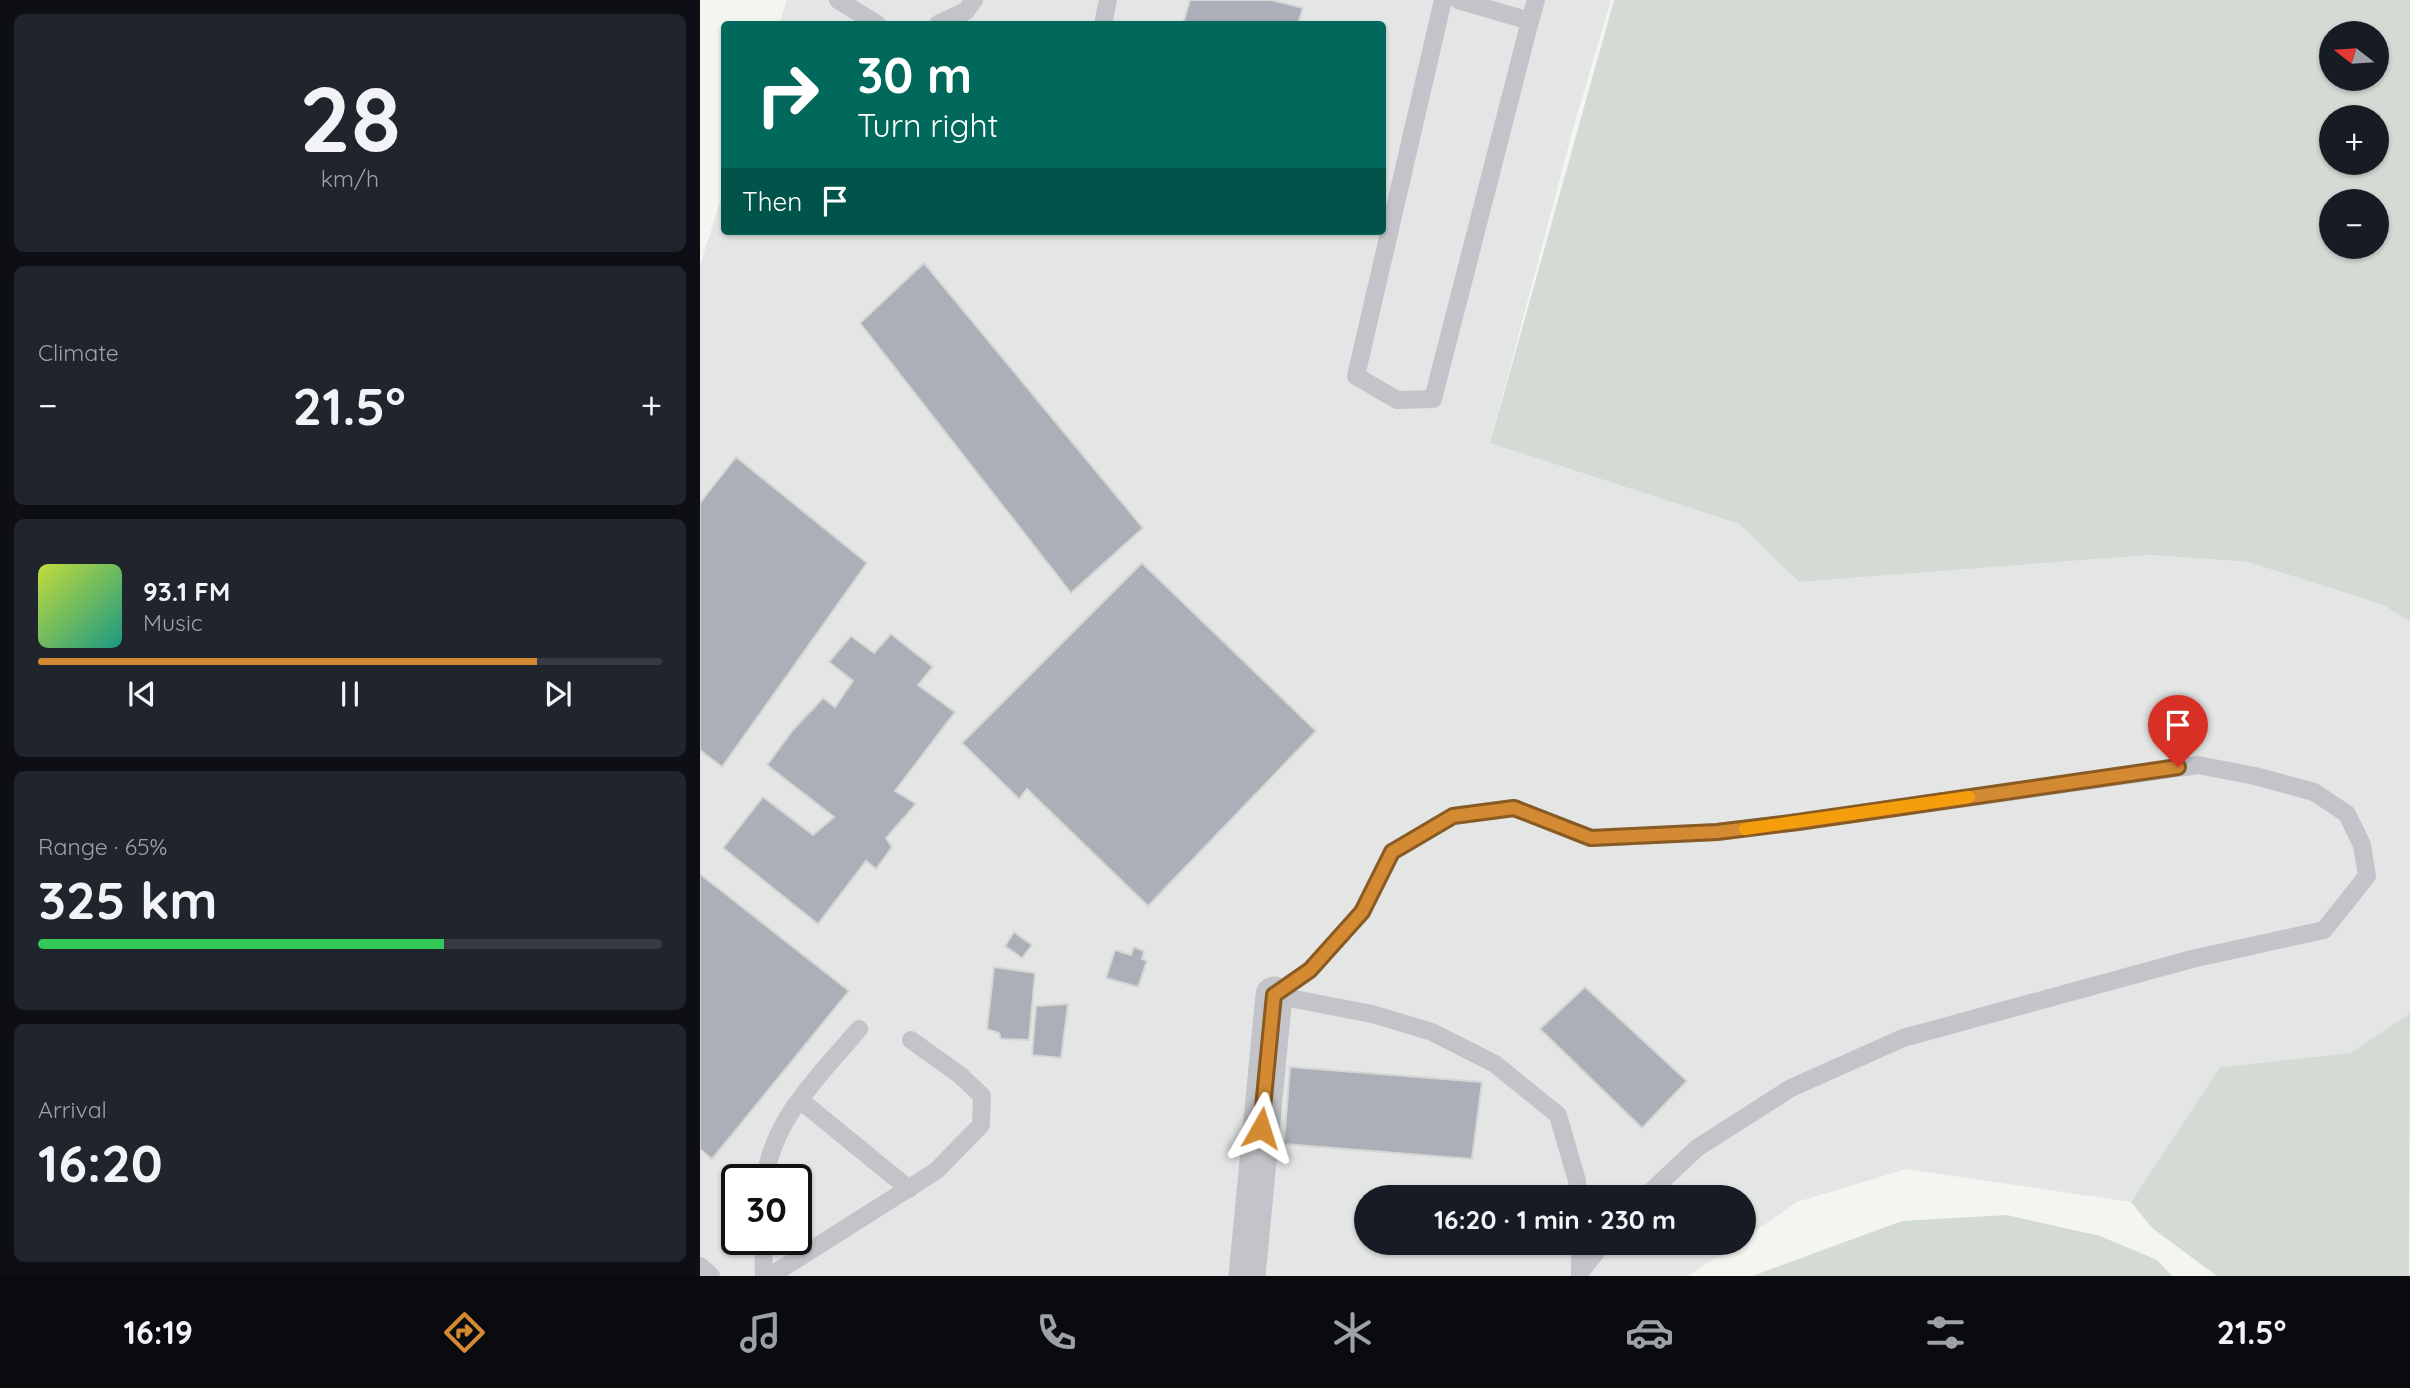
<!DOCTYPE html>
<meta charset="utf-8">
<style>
body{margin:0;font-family:Quicksand,sans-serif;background:#20242c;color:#f1f3f6;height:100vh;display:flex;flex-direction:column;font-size:26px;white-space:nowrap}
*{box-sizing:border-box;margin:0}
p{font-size:23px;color:#9ea1a6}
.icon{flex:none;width:38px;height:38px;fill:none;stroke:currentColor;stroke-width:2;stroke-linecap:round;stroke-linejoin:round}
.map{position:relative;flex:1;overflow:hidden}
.panel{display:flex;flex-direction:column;gap:14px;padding:14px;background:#0d0f14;width:700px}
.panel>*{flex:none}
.hud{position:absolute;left:21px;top:21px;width:665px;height:214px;border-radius:7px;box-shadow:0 2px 5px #0004;background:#00695c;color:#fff;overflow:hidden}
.needle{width:46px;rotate:287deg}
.controls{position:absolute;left:1619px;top:21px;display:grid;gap:14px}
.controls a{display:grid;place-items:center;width:70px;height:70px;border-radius:50%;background:#171b24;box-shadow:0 2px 5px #0004;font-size:35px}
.speed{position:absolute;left:21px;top:1164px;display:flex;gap:14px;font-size:35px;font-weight:700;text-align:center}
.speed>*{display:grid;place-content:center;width:91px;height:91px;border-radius:50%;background:#171b24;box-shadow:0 2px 5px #0004;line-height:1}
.speed .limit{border:4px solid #111;border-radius:10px;background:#fff;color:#111}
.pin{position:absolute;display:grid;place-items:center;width:60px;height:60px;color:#fff;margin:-72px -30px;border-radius:50% 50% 50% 0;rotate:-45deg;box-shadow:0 0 7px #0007}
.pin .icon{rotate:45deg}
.me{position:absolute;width:77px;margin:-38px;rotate:6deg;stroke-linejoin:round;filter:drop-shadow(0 0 5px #0008)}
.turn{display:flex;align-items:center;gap:24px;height:147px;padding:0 21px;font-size:32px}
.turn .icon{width:91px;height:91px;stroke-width:2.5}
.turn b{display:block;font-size:49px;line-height:60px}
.then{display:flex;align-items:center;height:66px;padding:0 21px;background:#0003;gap:14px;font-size:26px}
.big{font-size:52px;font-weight:800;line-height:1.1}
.panel .widget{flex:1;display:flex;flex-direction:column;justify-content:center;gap:10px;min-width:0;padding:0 24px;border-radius:10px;background:#20242c}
.panel .dial{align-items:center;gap:0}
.dial b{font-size:91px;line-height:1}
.song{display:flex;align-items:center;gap:21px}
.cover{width:84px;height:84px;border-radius:10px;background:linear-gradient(135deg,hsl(70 70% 55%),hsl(170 70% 35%))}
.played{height:7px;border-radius:4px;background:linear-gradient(90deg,#d38a33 80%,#363941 80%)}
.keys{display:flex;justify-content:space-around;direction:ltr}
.heat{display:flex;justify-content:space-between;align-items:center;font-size:38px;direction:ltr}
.charge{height:10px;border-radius:5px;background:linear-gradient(90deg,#34c759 65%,#363941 0)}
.trip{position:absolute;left:654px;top:1185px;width:402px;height:70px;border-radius:35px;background:#171b24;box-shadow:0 2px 5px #0004;font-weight:800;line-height:70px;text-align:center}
.tabs{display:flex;height:112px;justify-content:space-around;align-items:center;background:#090b0e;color:#9ea1a6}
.tabs .icon{width:49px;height:49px}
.tabs .on{color:#d38a33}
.tabs b{font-size:32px;color:#f1f3f6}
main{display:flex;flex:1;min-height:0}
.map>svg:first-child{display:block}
.built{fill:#e4e5e5;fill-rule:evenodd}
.green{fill:#d4dbd4;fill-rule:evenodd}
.building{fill:#abafb7;stroke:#d5d6d4;stroke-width:2}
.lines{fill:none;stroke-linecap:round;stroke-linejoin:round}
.service{stroke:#c3c4c9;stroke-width:18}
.minor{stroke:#c3c4c9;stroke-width:37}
.route-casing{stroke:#895a21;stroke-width:18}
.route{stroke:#d38a33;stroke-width:12}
.slow{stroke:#f59e0b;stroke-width:12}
</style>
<main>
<section class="panel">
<div class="widget dial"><b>28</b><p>km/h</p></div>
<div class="widget"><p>Climate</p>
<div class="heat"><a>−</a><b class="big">21.5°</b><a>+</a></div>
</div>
<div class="widget">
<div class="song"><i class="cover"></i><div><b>93.1 FM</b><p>Music</p></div></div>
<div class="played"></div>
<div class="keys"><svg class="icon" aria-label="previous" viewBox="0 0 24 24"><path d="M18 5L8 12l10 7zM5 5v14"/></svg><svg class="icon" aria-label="pause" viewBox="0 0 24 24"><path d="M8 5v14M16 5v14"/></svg><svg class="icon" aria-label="next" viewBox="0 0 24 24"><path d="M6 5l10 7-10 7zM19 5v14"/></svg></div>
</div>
<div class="widget"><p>Range · 65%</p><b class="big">325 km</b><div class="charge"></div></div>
<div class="widget"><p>Arrival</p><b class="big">16:20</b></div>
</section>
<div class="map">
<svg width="1710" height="1276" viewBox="0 0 1710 1276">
<rect width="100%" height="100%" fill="#f4f5f1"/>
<!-- built -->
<path class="built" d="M 87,0 L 911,0 L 874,125 L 790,443 L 1039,524 L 1099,582 L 1450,555 L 1548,562 L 1683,605 L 1710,622 L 1710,1013 L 1650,1053 L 1520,1067 L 1431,1202 L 1206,1169 L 1097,1202 L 1045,1238 L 1045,1197 L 667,1197 L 667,1242 L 1038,1243 L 988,1276 L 0,1276 L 0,265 L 24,190 L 24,231 L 682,231 L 682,24 L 79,24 ZM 37,1180 L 96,1180 L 96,1239 L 37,1239 Z"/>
<!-- green -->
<g class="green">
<path d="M 914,0 L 1710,0 L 1710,622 L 1683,605 L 1548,562 L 1450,555 L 1099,582 L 1039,524 L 790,443 ZM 1631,33 L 1676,33 L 1676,79 L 1631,79 ZM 1631,117 L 1676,117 L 1676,163 L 1631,163 ZM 1631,201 L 1676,201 L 1676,247 L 1631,247 Z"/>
<polygon points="1710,1013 1709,1276 1517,1276 1452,1228 1431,1202 1520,1067 1650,1053"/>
<polygon points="1307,1215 1400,1236 1457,1260 1472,1276 1052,1276 1202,1221"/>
</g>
<!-- building -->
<g class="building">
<polygon points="490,0 571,0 603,8 598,24 483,24"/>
<polygon points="224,263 443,528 371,593 160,323"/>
<polygon points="36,457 167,563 22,767 0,750 0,503"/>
<polygon points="442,563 616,731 448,906 327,789 319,799 262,743"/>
<polygon points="191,634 233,667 218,685 255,712 195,791 216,804 186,838 192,847 176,869 166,861 118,924 23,848 63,797 113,835 134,817 67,765 93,730 123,698 135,707 153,681 129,662 151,636 174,653"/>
<polygon points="0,874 149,991 12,1159 0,1149"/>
<polygon points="314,932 332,945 322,958 305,946"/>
<polygon points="434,947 444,951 442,959 447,961 438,987 406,978 415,950 431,955"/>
<polygon points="294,967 335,973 329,1040 301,1039 299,1033 287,1029"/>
<polygon points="885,987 987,1081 942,1128 840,1029"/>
<polygon points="368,1004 361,1058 332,1055 336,1006"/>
<polygon points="590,1067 782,1082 772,1159 584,1144"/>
</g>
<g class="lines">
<!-- service -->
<g class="service">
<polyline points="138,0 177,24"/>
<polyline points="743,0 656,376 697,400 733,399 830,21"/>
<polyline points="758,0 830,21 836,0"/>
<polyline points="238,24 266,11 274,0"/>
<polyline points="403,24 408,0"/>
<polyline points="100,1100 209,1189"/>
<path d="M 65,1180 C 72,1119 121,1074 159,1029"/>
<polyline points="878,1197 877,1181 858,1115 795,1064 732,1032 672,1014 574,995 610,970 662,912 692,852 753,816 814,808 891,838 1017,832 1098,822 1498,765 1555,776 1614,792 1647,814 1662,845 1667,876 1624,930 1492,959 1203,1038 1091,1088 997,1148 945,1197"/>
<polyline points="63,1239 64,1276"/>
<polyline points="880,1242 880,1276"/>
<polyline points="0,1266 11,1276"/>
<polyline points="881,1271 904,1242"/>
<polyline points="70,1276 236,1171 281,1125 282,1096 260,1075 211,1040"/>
</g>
<!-- minor -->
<polyline class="minor" points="547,1276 574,995"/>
</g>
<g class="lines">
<!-- route casing -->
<g class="route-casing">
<polyline id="route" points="561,1128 574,995 610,970 662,912 692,852 753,816 814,808 891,838 1017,832 1098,822 1478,767"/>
</g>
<!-- route -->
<use href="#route" class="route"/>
<!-- slow -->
<polyline class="slow" points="1045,829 1269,797"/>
</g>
</svg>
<div class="controls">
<a><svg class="needle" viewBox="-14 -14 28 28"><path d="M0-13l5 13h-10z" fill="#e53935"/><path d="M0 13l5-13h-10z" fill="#9ea1a6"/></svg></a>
<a>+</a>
<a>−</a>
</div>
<div class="speed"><div class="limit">30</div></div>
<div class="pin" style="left:1478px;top:767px;background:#d93025"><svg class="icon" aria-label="arrive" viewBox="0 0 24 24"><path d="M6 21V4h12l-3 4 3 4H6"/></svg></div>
<svg class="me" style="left:561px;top:1128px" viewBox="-20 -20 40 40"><path d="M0-17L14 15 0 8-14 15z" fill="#d38a33" stroke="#fff" stroke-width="4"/></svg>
<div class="trip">16:20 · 1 min · 230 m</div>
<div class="hud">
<div class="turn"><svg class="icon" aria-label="right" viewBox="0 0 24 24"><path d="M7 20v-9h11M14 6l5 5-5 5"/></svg><div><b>30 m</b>Turn right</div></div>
<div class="then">Then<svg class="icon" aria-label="arrive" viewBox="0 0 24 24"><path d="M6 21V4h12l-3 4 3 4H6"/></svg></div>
</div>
</div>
</main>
<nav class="tabs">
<b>16:19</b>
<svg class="icon on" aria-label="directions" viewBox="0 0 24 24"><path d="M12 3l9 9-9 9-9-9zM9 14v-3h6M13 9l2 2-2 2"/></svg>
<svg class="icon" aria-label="music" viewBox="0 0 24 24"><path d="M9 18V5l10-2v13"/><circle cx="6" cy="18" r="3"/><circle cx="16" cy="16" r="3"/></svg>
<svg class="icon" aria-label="phone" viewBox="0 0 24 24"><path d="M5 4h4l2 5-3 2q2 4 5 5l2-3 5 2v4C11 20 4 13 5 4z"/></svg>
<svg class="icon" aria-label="climate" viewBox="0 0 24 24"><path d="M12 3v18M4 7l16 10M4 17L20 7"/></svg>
<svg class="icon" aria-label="car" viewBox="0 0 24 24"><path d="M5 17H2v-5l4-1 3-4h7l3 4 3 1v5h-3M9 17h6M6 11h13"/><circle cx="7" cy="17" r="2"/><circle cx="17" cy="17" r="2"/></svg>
<svg class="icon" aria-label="filters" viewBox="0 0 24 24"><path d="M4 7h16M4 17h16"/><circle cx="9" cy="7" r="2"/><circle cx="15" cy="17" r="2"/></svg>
<b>21.5°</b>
</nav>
